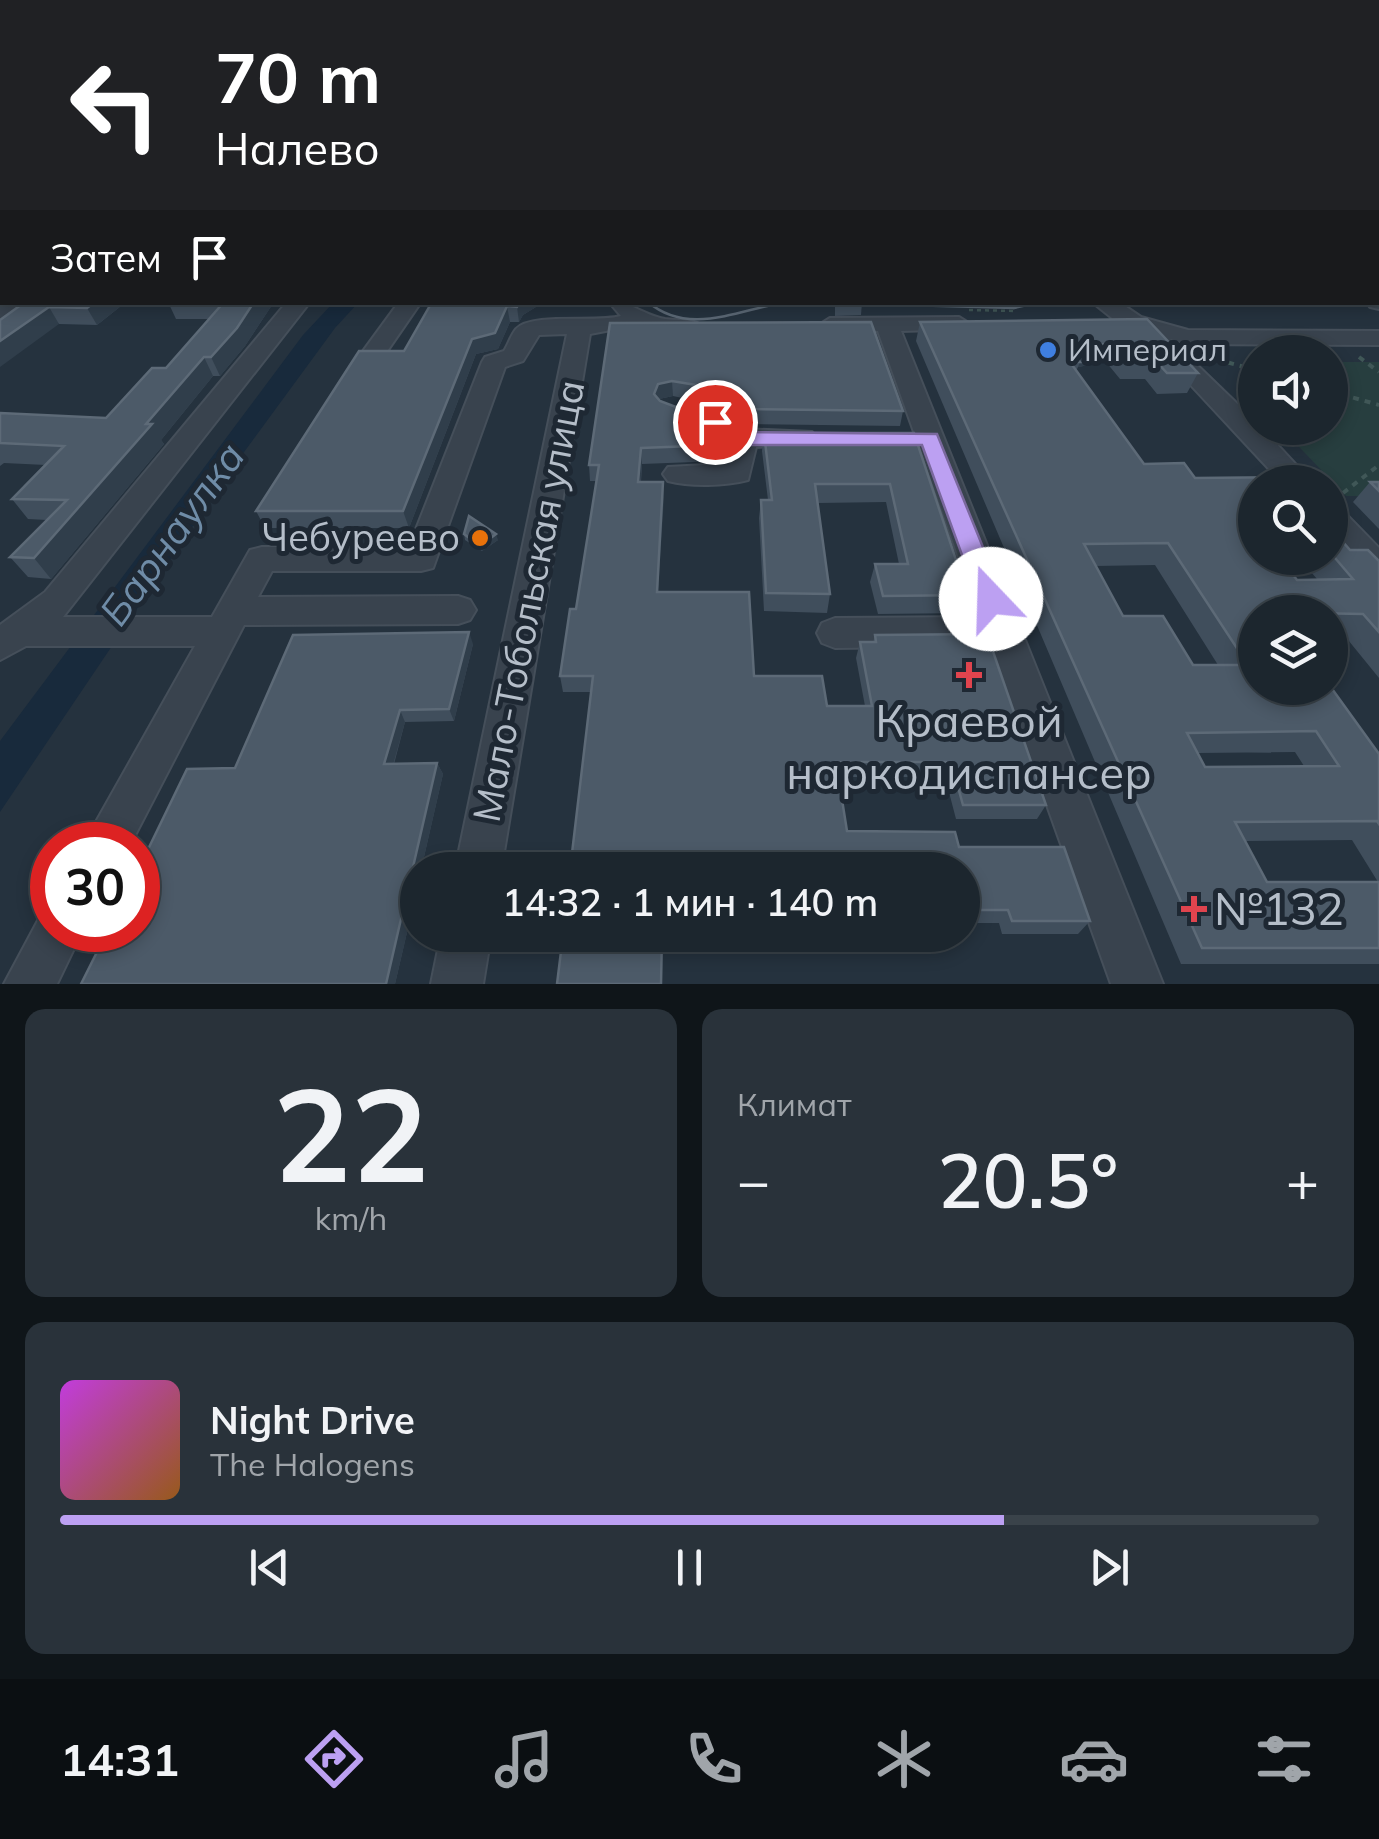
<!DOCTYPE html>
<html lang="ru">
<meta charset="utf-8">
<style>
body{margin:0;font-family:Mulish,sans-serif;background:#29323a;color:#f1f3f6;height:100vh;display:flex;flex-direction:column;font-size:38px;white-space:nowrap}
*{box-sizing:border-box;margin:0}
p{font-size:32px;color:#a0a5aa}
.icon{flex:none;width:55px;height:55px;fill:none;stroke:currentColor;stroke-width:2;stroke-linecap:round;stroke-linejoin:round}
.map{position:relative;height:984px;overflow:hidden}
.drawer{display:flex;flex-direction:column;gap:25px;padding:25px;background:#0f1519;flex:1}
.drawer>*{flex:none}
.guide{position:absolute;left:0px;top:0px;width:1380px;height:305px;box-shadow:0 5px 15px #0003,0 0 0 2px #3a434a;background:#202124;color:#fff;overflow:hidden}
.buttons{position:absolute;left:1238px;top:335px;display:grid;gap:20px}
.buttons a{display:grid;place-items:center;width:110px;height:110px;border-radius:50%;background:#1c262e;box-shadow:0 5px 15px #0003,0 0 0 2px #3a434a;font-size:50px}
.speed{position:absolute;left:30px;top:822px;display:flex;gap:20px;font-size:50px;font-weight:700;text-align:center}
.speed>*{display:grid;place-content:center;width:130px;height:130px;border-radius:50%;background:#1c262e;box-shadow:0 5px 15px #0003,0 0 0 2px #3a434a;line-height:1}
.speed .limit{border:15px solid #d22;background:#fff;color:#111}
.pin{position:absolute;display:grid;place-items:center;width:85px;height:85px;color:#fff;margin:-42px;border:5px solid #fff;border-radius:50%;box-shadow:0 2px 10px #0007}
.me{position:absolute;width:110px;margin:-55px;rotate:339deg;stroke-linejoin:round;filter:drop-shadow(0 0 8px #0008)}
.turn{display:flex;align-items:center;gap:35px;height:210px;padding:0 50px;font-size:45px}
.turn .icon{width:130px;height:130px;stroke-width:2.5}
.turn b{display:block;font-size:70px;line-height:85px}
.then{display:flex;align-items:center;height:95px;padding:0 50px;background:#0003;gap:20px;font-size:38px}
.big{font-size:75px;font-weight:600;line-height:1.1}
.drawer .card{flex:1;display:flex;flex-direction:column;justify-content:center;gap:15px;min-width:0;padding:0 35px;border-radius:20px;background:#29323a}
.drawer .dial{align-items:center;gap:0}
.dial b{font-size:130px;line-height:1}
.song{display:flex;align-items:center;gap:30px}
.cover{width:120px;height:120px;border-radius:15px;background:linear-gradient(135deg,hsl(290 70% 55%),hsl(30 70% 35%))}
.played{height:10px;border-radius:5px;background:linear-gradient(90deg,#bca0f2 75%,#3a434a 75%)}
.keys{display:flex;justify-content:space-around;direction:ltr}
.heat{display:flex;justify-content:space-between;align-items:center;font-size:55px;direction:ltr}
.drawer .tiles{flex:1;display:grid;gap:25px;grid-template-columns:1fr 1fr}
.card:last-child{grid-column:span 2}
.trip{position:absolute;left:400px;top:852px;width:580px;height:100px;border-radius:50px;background:#1c262e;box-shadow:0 5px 15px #0003,0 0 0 2px #3a434a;font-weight:600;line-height:100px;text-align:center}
.tab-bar{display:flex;height:160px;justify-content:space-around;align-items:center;background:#0b0f12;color:#a0a5aa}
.tab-bar .icon{width:70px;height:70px}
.tab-bar .current{color:#bca0f2}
.tab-bar b{font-size:45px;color:#f1f3f6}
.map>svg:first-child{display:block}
.green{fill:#273e3f}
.water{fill:#182a3c}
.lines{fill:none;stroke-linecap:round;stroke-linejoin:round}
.minor-casing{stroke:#454f5a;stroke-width:4}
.major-casing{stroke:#454f5a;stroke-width:44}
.highway-casing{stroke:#444e59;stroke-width:4}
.path-far1{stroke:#405757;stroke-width:2.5;stroke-dasharray:4 4;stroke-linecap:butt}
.path{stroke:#405757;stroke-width:4;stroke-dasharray:6 6;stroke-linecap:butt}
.minor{fill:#39434e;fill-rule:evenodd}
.major{stroke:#57636e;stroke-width:40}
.highway{fill:#746556;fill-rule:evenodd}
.tram{stroke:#5b6875;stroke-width:2.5}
.wall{fill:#404e5c;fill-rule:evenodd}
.shaded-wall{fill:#303e4b}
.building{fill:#4c5a68;stroke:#5d6a77;stroke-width:2.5;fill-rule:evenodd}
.route{fill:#bca0f2;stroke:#7a689d;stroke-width:2.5}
.shop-dot{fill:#3f7fe0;stroke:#1e2833;stroke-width:4}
.food-dot{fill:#e8710a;stroke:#1e2833;stroke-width:4}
.health-dot{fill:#e0444e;stroke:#1e2833;stroke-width:4}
.labels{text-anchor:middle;stroke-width:10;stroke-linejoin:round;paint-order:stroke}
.far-poi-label{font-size:32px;fill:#b5bec9;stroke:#1e2833;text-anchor:start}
.poi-label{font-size:38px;fill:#b5bec9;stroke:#1e2833;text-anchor:end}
.street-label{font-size:38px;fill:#b5bec9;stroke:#1e2833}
.water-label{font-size:40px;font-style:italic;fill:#6f8ca7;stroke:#1e2833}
.near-poi-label{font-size:45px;fill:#b5bec9;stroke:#1e2833}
</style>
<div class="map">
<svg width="1379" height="984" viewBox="0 0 1379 984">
<rect width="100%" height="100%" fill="#25323e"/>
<!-- green -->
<polygon class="green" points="1330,362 1379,362 1379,496 1346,496 1281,428 1330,428"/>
<!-- water -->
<polygon class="water" points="333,303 358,303 335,328 228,474 0,812 0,741 303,335"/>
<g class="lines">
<!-- minor casing -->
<g class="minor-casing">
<g id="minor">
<polygon points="1378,295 1379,309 1370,307 1367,302 1378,302"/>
<polygon points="6,302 32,302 0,324 0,307"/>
<path d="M 287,302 L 310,302 L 63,617 L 212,617 L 250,550 L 262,547 L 409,547 L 482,362 L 485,357 L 504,351 C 508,345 511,335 516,329 C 532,312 596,323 621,316 L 609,302 C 632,302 643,315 665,319 C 680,321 695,318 705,328 L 694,335 L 637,325 L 590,334 L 501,870 L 455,870 L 567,334 L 539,335 L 523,361 L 505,367 L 433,568 L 421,571 L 272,571 L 258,597 L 458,596 L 470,600 L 476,610 L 470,620 L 458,624 L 244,625 L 130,845 L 83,845 L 195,646 L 26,646 L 0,660 L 0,625 L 45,592 Z"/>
<polygon points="399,302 421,302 379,363 361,363 358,358"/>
<polygon points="1092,302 1119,302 1141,317 1188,330 1379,331 1379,345 1187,344 1170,339 1255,421 1255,428 1262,428 1312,482 1281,482 1174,367 1129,330 1112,328 1109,323 1112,318"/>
<polygon points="959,317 970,324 967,329 901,331 1163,984 1111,984 990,646 835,648 822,643 817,633 822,623 835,618 980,617 878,331 830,332 819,325 830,318"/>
<path d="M 743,429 L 812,432 L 816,438 L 812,444 L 756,447 L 748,480 C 725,486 691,487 668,481 L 663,474 L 668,467 L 725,464 L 733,432 Z"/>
<polygon points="1330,506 1341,509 1379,548 1379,581 1367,578 1330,537"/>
<polygon points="52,908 52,930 83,930 57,984 4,984 42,913"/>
<polygon points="441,935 491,935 483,984 431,984"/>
</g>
</g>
<!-- major casing -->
<g class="major-casing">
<polyline id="major" points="0,236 2,235"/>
</g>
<!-- highway casing -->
<g class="highway-casing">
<polygon id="highway" points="2,202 2,218 0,219 0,203"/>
</g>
<!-- path-far1 -->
<polyline class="path-far1" points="969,310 1015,311 1012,302"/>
<!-- path -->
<g class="path">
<polyline points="1205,356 1255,370"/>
<polyline points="1359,357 1379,372"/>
<polyline points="1330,391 1379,405"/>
<polyline points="1320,472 1345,497"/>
<polyline points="1343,493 1379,465"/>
</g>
<!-- minor -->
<use href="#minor" class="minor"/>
<!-- major -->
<use href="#major" class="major"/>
<!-- highway -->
<use href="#highway" class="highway"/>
<!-- tram -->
<g class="tram">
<path d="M 648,302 C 689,337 740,309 787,302"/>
<polyline points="797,302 1014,308 1041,302"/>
</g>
</g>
<!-- wall -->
<g class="wall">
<polygon points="25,302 126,302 97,325 59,324"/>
<polygon points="168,302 274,302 245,346 220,376 213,376 161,440 164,444 51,579 28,577 10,557 47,520 28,519 12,499 46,465 4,463 0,466 0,413 106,418 166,368 210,319 176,319"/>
<polygon points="432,302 544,302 523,315 519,322 510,322 498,349 476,354 409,528 265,528 256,511 404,351"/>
<polygon points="835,302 862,302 861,315 835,316"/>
<path d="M 1147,319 L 1198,373 L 1187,393 L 1157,394 L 1145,379 L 1120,379 L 1106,362 L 1078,367 L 1076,371 L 1144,464 L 1195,478 L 1255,482 L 1255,558 L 1297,580 L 1317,579 L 1299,558 L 1330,558 L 1330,552 L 1350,550 L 1379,561 L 1379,678 L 1344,635 L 1330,635 L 1330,612 L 1255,612 L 1379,754 L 1379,964 L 1181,964 L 916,341 L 920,322 ZM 1155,565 L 1218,665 L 1193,665 L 1123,616 L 1095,566 ZM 1295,752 L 1304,766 L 1205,767 L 1197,753 ZM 1352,840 L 1378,882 L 1267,882 L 1245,841 Z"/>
<polygon points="610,323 903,411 900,426 747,424 696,401 673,396 659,399 719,445 719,461 642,464 641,482 663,482 658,592 754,676 827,706 865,706 856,658 860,642 873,642 875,635 1046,805 1037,819 956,819 945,777 838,777 847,831 959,847 1090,921 1078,934 1002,934 999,923 962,923 962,870 570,870 591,692 563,692 560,676 576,609 597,481 590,481 589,465"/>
<polygon points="764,433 914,433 957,563 973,595 966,613 878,614 870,582 875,564 899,564 886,502 818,503 830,594 827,613 764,611 759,518 761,500 768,500 762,451"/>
<polygon points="1370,482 1379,482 1379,529 1353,502"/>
<polygon points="464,534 498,540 482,551 465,540"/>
<polygon points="473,644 454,721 405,722 394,764 437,763 443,774 421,870 418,870 418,885 395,984 81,984 235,768"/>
</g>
<!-- shaded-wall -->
<g class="shaded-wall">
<polygon points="95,302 126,302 97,325 87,308"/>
<polygon points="254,302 274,302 245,346 220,376 211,357"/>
<polygon points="519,302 544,302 523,315 519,322 517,307"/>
<polygon points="507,306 510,322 498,349 476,354 409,528 403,511 472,339"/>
<polygon points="49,307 59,324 0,367 0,341"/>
<polygon points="1114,342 1106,362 1078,367 1080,362 1072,350"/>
<polygon points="204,357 213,376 161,440 164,444 51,579 34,558"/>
<polygon points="672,381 673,396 659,399 654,394 658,384"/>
<polygon points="641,448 642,464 639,498 638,482"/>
<polygon points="663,482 664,498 657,609 657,592"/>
<polygon points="496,534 498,540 482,551 480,546"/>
<polygon points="469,632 473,644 454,721 449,709"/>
<polygon points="400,710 405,722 390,776 384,764"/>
<polygon points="437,763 443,774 421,870 418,870 418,885 395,984 386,984"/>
</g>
<!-- building -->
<g class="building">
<rect x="1378" y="118" width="1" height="41"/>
<polygon points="2,165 2,183 0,185 0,166"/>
<polygon points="1378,183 1379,183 1379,217 1378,216"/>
<polygon points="25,302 95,302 87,308 49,307 0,341 0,320"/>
<polygon points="224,302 254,302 237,328 211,357 204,357 146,424 152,424 34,558 10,557 67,500 12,499 64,446 0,443 0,413 106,418 152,368 166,368"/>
<polygon points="432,302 519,302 517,307 507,306 495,333 472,339 403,511 256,511 359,351 404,351"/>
<polygon points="835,302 862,302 863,305 836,305"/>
<path d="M 1147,319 L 1198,373 L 1167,373 L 1154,359 L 1128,359 L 1114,342 L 1072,350 L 1080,362 L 1070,362 L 1144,464 L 1184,463 L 1195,478 L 1287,477 L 1291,482 L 1255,482 L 1255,525 L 1254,525 L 1255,558 L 1280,558 L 1297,580 L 1353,579 L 1330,552 L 1330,527 L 1350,550 L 1368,550 L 1379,561 L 1379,632 L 1363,614 L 1255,612 L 1255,688 L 1330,686 L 1379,754 L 1379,824 L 1377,821 L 1235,822 L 1267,882 L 1379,882 L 1379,948 L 1202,948 L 920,322 ZM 1168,543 L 1248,665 L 1193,665 L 1163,616 L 1123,616 L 1084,544 ZM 1316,731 L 1339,766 L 1205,767 L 1187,733 Z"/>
<polygon points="871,322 903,411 748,409 696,385 672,381 658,384 654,394 660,401 718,423 719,445 641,448 638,482 663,482 657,592 749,592 754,676 822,676 827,706 872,706 860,642 876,642 875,635 987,634 1046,805 963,805 951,762 836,762 847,831 955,832 959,847 1064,847 1090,921 1012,921 1008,910 962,910 962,870 570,870 593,676 560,676 570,609 576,609 599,465 589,465 610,323"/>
<polygon points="764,433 914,433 957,563 962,563 973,595 883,596 875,564 908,564 890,484 815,484 830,594 766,593 761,500 772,500"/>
<polygon points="1370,482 1379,482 1379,491"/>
<polygon points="469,516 496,534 480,546 464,534"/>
<polygon points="469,632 449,709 400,710 384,764 437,763 386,984 81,984 108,930 138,930 138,870 187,769 235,768 293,635"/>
<polygon points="563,935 662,935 661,984 557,984"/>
</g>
<!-- sky -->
<linearGradient id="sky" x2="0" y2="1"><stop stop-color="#141c22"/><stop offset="0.46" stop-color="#404f63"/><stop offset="1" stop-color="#404f63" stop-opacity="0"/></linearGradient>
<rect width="1379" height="256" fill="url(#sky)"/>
<!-- route -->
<polygon class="route" points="715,416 747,432 937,434 1004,599 1000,606 982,606 978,599 922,445 742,445 708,427 705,422"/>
<!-- markers -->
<circle class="shop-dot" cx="1048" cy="350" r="10"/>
<circle class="food-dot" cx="480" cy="538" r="10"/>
<g class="health-dot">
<path d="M964 660h10v10h10v10h-10v10h-10v-10h-10v-10h10z"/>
<path d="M1189 894h10v10h10v10h-10v10h-10v-10h-10v-10h10z"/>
</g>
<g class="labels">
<!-- far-poi labels -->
<g class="far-poi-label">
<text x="1068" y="361">Империал</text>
</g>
<!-- poi labels -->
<g class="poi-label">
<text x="460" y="551">Чебуреево</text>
</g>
<!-- street labels -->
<g class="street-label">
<text transform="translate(529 601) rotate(-79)" y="13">Мало-Тобольская улица</text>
</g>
<!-- water labels -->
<g class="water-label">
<text transform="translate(172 534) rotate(-54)" y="14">Барнаулка</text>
</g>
<!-- near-poi labels -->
<g class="near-poi-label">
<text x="969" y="737">Краевой<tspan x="969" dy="52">наркодиспансер</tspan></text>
<text x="1214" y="925" text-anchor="start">№132</text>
</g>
</g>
</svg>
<div class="buttons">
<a><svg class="icon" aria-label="sound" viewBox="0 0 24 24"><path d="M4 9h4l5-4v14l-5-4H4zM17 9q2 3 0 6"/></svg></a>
<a><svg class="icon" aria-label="search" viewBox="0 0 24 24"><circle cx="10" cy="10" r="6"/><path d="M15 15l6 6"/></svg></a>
<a><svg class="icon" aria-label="layers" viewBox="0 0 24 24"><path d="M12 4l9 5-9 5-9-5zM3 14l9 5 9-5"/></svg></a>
</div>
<div class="speed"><div class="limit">30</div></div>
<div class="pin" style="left:715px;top:422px;background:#d93025"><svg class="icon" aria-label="arrive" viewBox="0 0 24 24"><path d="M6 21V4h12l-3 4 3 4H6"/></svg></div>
<svg class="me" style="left:991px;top:599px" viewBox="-20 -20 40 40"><circle r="19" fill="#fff"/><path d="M0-13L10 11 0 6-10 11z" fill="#bca0f2"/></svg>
<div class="trip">14:32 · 1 мин · 140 m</div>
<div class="guide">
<div class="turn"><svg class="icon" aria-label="left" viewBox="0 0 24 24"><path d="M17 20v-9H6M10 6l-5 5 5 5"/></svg><div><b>70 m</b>Налево</div></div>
<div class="then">Затем<svg class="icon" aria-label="arrive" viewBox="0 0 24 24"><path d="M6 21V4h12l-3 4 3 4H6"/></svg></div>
</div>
</div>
<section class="drawer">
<div class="tiles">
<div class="card dial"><b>22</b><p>km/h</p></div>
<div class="card"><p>Климат</p>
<div class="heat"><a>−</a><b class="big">20.5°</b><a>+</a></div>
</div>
<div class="card">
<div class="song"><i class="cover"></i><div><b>Night Drive</b><p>The Halogens</p></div></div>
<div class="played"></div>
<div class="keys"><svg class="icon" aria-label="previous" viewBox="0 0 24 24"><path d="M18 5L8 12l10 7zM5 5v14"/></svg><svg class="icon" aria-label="pause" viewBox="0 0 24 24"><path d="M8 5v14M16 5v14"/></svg><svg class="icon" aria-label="next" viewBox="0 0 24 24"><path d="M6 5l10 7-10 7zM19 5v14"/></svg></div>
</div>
</div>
</section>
<nav class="tab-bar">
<b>14:31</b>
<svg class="icon current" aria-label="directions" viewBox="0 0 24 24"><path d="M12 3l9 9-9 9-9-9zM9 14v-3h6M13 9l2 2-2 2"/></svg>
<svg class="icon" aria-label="music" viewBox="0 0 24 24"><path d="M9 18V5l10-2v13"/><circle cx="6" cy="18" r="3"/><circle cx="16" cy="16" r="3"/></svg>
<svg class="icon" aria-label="phone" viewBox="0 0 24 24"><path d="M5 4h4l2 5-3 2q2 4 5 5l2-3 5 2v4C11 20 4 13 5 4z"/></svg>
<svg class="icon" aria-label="climate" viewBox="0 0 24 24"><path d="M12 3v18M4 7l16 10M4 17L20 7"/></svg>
<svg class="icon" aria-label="car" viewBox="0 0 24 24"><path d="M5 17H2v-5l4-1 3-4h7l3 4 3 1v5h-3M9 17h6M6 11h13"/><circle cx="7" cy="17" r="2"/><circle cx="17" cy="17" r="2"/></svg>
<svg class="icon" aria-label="filters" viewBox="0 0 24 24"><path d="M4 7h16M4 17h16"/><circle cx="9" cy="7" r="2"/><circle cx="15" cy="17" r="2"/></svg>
</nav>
